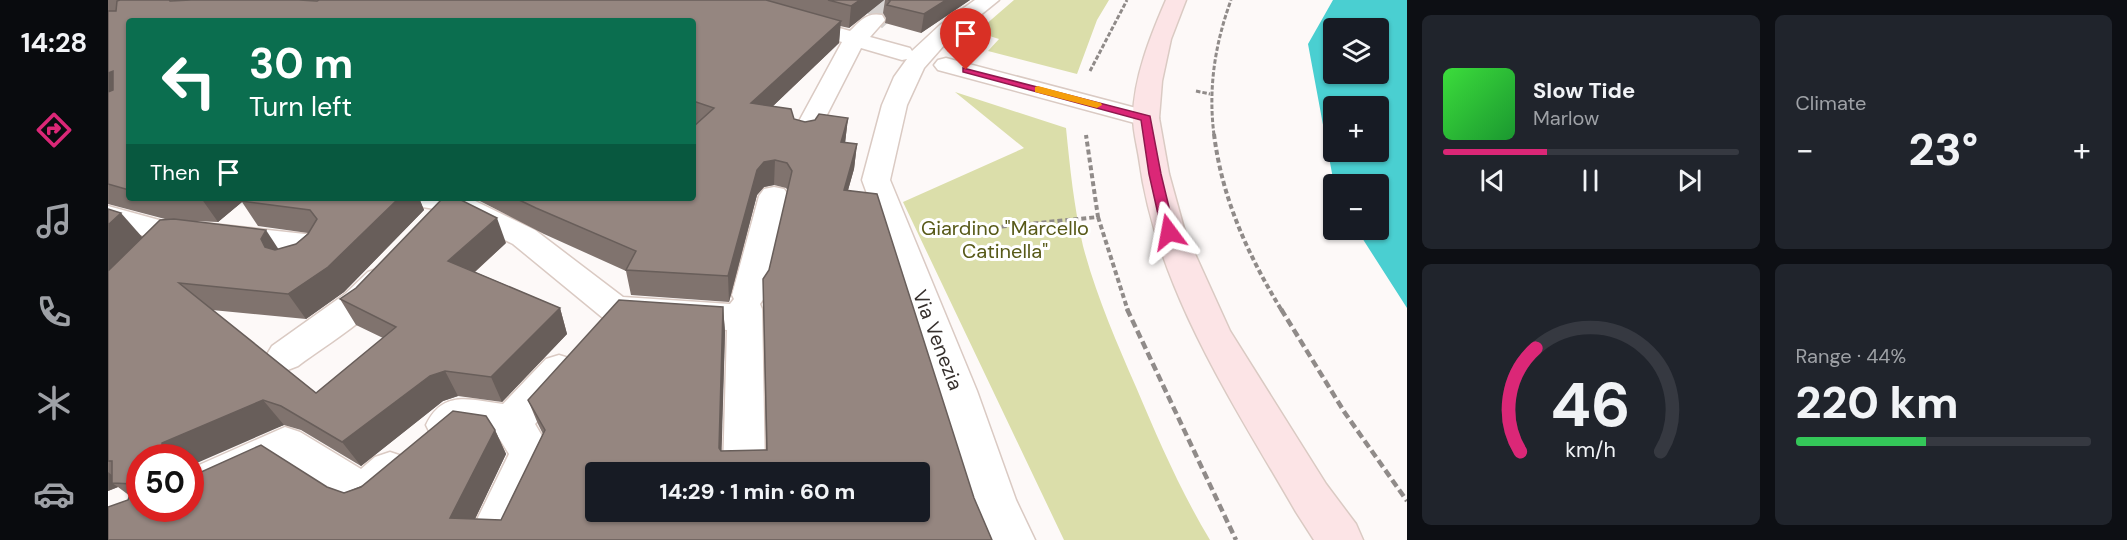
<!DOCTYPE html>
<meta charset="utf-8">
<style>
body{margin:0;font-family:"DM Sans",sans-serif;background:#20242c;color:#f1f3f6;height:100vh;display:flex;flex-direction:column;font-size:22px;white-space:nowrap}
*{box-sizing:border-box;margin:0}
p{font-size:20px;color:#9ea1a6}
.icon{flex:none;width:33px;height:33px;fill:none;stroke:currentColor;stroke-width:2;stroke-linecap:round;stroke-linejoin:round}
.map{position:relative;flex:1;overflow:hidden}
.sheet{display:flex;flex-direction:column;gap:15px;padding:15px;background:#0d0f14;width:720px}
.sheet>*{flex:none}
.guide{position:absolute;left:18px;top:18px;width:570px;height:183px;border-radius:6px;box-shadow:0 2px 4px #0004;background:#0b6e4f;color:#fff;overflow:hidden}
.fabs{position:absolute;left:1215px;top:18px;display:grid;gap:12px}
.fabs a{display:grid;place-items:center;width:66px;height:66px;border-radius:6px;background:#171b24;box-shadow:0 2px 4px #0004;font-size:30px}
.speed{position:absolute;left:18px;top:444px;display:flex;gap:12px;font-size:30px;font-weight:700;text-align:center}
.speed>*{display:grid;place-content:center;width:78px;height:78px;border-radius:50%;background:#171b24;box-shadow:0 2px 4px #0004;line-height:1}
.speed .limit{border:9px solid #d22;background:#fff;color:#111}
.pin{position:absolute;display:grid;place-items:center;width:51px;height:51px;color:#fff;margin:-62px -26px;border-radius:50% 50% 50% 0;rotate:-45deg;box-shadow:0 0 6px #0007}
.pin .icon{rotate:45deg}
.me{position:absolute;width:66px;margin:-33px;rotate:347deg;stroke-linejoin:round;filter:drop-shadow(0 0 4px #0008)}
.turn{display:flex;align-items:center;gap:21px;height:126px;padding:0 24px;font-size:27px}
.turn .icon{width:78px;height:78px;stroke-width:2.5}
.turn b{display:block;font-size:42px;line-height:51px}
.then{display:flex;align-items:center;height:57px;padding:0 24px;background:#0003;gap:12px;font-size:22px}
.big{font-size:45px;font-weight:800;line-height:1.1}
.sheet .tile{flex:1;display:flex;flex-direction:column;justify-content:center;gap:9px;min-width:0;padding:0 21px;border-radius:9px;background:#20242c}
.sheet .dial{align-items:center;gap:0}
.dial svg{height:156px;overflow:visible;fill:none;stroke:#363941;stroke-width:7;stroke-linecap:round;text-anchor:middle}
.dial text{fill:#f1f3f6;stroke:none}
.song{display:flex;align-items:center;gap:18px}
.cover{width:72px;height:72px;border-radius:9px;background:linear-gradient(135deg,hsl(120 70% 55%),hsl(130 70% 35%))}
.played{height:6px;border-radius:3px;background:linear-gradient(90deg,#db2777 35%,#363941 35%)}
.keys{display:flex;justify-content:space-around;direction:ltr}
.heat{display:flex;justify-content:space-between;align-items:center;font-size:33px;direction:ltr}
.charge{height:9px;border-radius:4px;background:linear-gradient(90deg,#34c759 44%,#363941 0)}
.sheet .tiles{flex:1;display:grid;gap:15px;grid-template-columns:repeat(2,1fr)}
.trip{position:absolute;left:477px;top:462px;width:345px;height:60px;border-radius:6px;background:#171b24;box-shadow:0 2px 4px #0004;font-weight:800;line-height:60px;text-align:center}
main{display:flex;flex:1;min-height:0}
.tabs{display:flex;flex-direction:column;width:108px;justify-content:space-around;align-items:center;background:#090b0e;color:#9ea1a6}
.tabs .icon{width:42px;height:42px}
.tabs .selected{color:#db2777}
.tabs b{font-size:27px;color:#f1f3f6}
.map>svg:first-child{display:block}
.green{fill:#dbdeaa}
.water{fill:#4acfd1;fill-rule:evenodd}
.lines{fill:none;stroke-linecap:round;stroke-linejoin:round}
.pedestrian-tunnel{stroke:#d5d1cf;stroke-width:23;stroke-dasharray:23 12;stroke-linecap:butt}
.pedestrian-casing{stroke:#dacac3;stroke-width:3}
.minor-casing{stroke:#dacac3;stroke-width:3}
.secondary-casing{stroke:#dacac3;stroke-width:3}
.path-far2{stroke:#908b89;stroke-width:3;stroke-dasharray:4.5 2;stroke-linecap:butt}
.path-far1{stroke:#908b89;stroke-width:4;stroke-dasharray:5 3;stroke-linecap:butt}
.path{stroke:#908b89;stroke-width:4.5;stroke-dasharray:8 4;stroke-linecap:butt}
.pedestrian{fill:#fff;fill-rule:evenodd}
.minor{fill:#fff;fill-rule:evenodd}
.secondary{fill:#fce4e6;fill-rule:evenodd}
.wall{fill:#80736e;fill-rule:evenodd}
.shaded-wall{fill:#685e5a}
.building{fill:#958680;stroke:#685e5a;stroke-width:1.5;fill-rule:evenodd}
.route{fill:#db2777;stroke:#8e194d;stroke-width:1.5}
.slow{fill:#f59e0b}
.labels{text-anchor:middle;stroke-width:6;stroke-linejoin:round;paint-order:stroke}
.park-label{font-size:20px;fill:#575918;stroke:#fff}
.street-label{font-size:20px;fill:#36302d;stroke:#fff}
</style>
<main>
<nav class="tabs">
<b>14:28</b>
<svg class="icon selected" aria-label="directions" viewBox="0 0 24 24"><path d="M12 3l9 9-9 9-9-9zM9 14v-3h6M13 9l2 2-2 2"/></svg>
<svg class="icon" aria-label="music" viewBox="0 0 24 24"><path d="M9 18V5l10-2v13"/><circle cx="6" cy="18" r="3"/><circle cx="16" cy="16" r="3"/></svg>
<svg class="icon" aria-label="phone" viewBox="0 0 24 24"><path d="M5 4h4l2 5-3 2q2 4 5 5l2-3 5 2v4C11 20 4 13 5 4z"/></svg>
<svg class="icon" aria-label="climate" viewBox="0 0 24 24"><path d="M12 3v18M4 7l16 10M4 17L20 7"/></svg>
<svg class="icon" aria-label="car" viewBox="0 0 24 24"><path d="M5 17H2v-5l4-1 3-4h7l3 4 3 1v5h-3M9 17h6M6 11h13"/><circle cx="7" cy="17" r="2"/><circle cx="17" cy="17" r="2"/></svg>
</nav>
<div class="map">
<svg width="1299" height="540" viewBox="0 0 1299 540">
<rect width="100%" height="100%" fill="#fdf9f8"/>
<!-- green -->
<g class="green">
<polygon points="906,0 1001,0 989,20 969,74 880,51 891,39 869,32"/>
<path d="M 847,92 L 958,128 C 962,168 966,207 975,246 C 988,295 1008,341 1028,387 C 1050,439 1073,492 1102,540 L 956,540 L 795,202 L 916,148 Z"/>
</g>
<!-- water -->
<path class="water" d="M 1225,0 L 1299,0 L 1299,308 L 1249,230 L 1270,230 L 1270,184 L 1226,184 L 1200,44 ZM 1226,28 L 1270,28 L 1270,74 L 1226,74 ZM 1226,106 L 1270,106 L 1270,152 L 1226,152 Z"/>
<g class="lines">
<!-- pedestrian-tunnel -->
<polyline class="pedestrian-tunnel" points="766,20 787,0"/>
<!-- pedestrian casing -->
<g class="pedestrian-casing">
<g id="pedestrian">
<path d="M 601,0 L 633,0 L 742,31 C 752,21 759,12 774,15 L 777,20 L 762,37 L 802,48 L 804,51 L 832,25 L 867,0 L 891,0 L 838,43 L 816,68 L 799,105 L 782,180 L 869,391 L 908,500 L 927,540 L 881,540 L 866,507 L 831,391 L 754,180 L 774,105 L 786,77 L 799,59 L 794,60 L 753,48 L 705,142 L 696,144 L 687,142 L 683,136 L 734,42 L 604,4 Z"/>
<polygon points="666,187 676,189 681,196 658,295 652,304 654,309 657,472 615,472 619,330 507,322 495,318 405,244 338,211 303,205 298,198 361,198 427,230 515,297 622,304 626,299 624,295 651,196 656,189"/>
<path d="M 0,206 L 62,223 L 86,222 L 206,235 L 217,238 L 222,246 C 211,264 198,278 176,272 L 172,264 L 179,254 L 86,242 L 62,243 L 0,226 Z"/>
<path d="M 272,268 L 284,272 L 289,280 C 268,317 223,341 190,366 L 177,371 L 164,366 L 158,356 L 164,346 L 237,294 L 260,272 Z"/>
<path d="M 451,355 L 464,359 L 470,370 L 464,381 L 427,424 L 444,453 L 405,540 L 359,540 L 401,454 L 391,438 L 357,433 L 338,442 L 324,437 L 318,425 C 335,389 362,400 395,404 L 438,359 Z"/>
<path d="M 177,427 L 192,432 L 253,469 L 267,457 L 282,452 L 297,457 L 303,471 C 294,492 276,506 255,514 L 240,508 L 175,466 L 82,511 L 75,508 L 82,508 L 82,469 Z"/>
<polygon points="620,512 664,512 669,540 623,540"/>
</g>
</g>
<!-- minor casing -->
<g class="minor-casing">
<polygon id="minor" points="838,58 1047,113 1051,118 1047,123 1038,126 830,70 826,65 830,60"/>
</g>
<!-- secondary casing -->
<g class="secondary-casing">
<path id="secondary" d="M 1058,0 L 1078,0 L 1063,39 L 1054,81 L 1051,118 L 1061,174 L 1077,232 L 1122,331 L 1218,484 L 1248,524 L 1255,540 L 1206,540 L 1188,512 C 1124,401 1048,288 1031,158 C 1029,145 1025,131 1025,117 C 1026,77 1042,37 1058,0 Z"/>
</g>
<!-- path-far2 -->
<g class="path-far2">
<polyline points="982,71 1019,0"/>
<polyline points="1088,91 1102,94"/>
<path d="M 1106,135 C 1100,88 1107,44 1123,0"/>
</g>
<!-- path-far1 -->
<g class="path-far1">
<path d="M 1106,134 C 1114,199 1140,255 1174,311"/>
<polyline points="990,217 1020,311"/>
<polyline points="830,233 990,217 978,135"/>
</g>
<!-- path -->
<g class="path">
<polyline points="1019,309 1128,540"/>
<polyline points="1173,309 1237,413 1299,501"/>
</g>
<!-- pedestrian -->
<use href="#pedestrian" class="pedestrian"/>
<!-- minor -->
<use href="#minor" class="minor"/>
<!-- secondary -->
<use href="#secondary" class="secondary"/>
</g>
<!-- wall -->
<g class="wall">
<path d="M 0,0 L 776,0 L 741,28 L 732,26 L 731,43 L 665,106 L 686,119 L 697,122 L 740,118 L 737,143 L 749,144 L 746,169 L 740,190 L 866,498 L 884,540 L 0,540 L 22,496 L 10,487 L 0,491 L 0,209 L 34,237 L 57,219 L 0,204 ZM 21,21 L 585,21 L 585,125 L 587,125 L 585,198 L 366,198 L 436,234 L 518,271 L 523,295 L 621,302 L 649,195 L 656,187 L 666,185 L 678,188 L 680,191 L 661,270 L 655,279 L 658,450 L 613,451 L 617,332 L 615,307 L 420,400 L 430,424 L 435,434 L 393,520 L 367,519 L 398,454 L 387,430 L 236,493 L 219,487 L 32,508 L 82,458 L 176,425 L 193,430 L 253,466 L 335,401 L 350,396 L 394,402 L 459,334 L 452,308 L 367,272 L 398,243 L 232,299 L 248,325 L 275,338 L 208,393 L 104,310 L 198,319 L 236,292 L 316,210 L 311,198 L 21,198 ZM 134,202 L 150,226 L 200,233 L 188,244 L 171,249 L 86,221 L 110,222 ZM 488,472 L 812,472 L 812,512 L 666,512 L 667,519 L 620,520 Z"/>
<polygon points="777,0 862,0 813,33 777,23 778,18 775,13"/>
</g>
<!-- shaded-wall -->
<g class="shaded-wall">
<polygon points="752,0 776,0 741,28 743,6"/>
<polygon points="838,0 862,0 813,33 816,14"/>
<polygon points="733,21 731,43 643,127 643,103"/>
<polygon points="5,71 21,93 0,102 0,73"/>
<polygon points="740,118 737,143 733,142"/>
<polygon points="749,144 746,169 733,215 736,190"/>
<polygon points="667,160 666,185 656,187 649,195 621,302 620,276 649,170 656,162"/>
<polygon points="93,198 139,198 133,201 134,202 110,222"/>
<polygon points="291,198 311,198 316,210 236,292 198,319 180,294"/>
<polygon points="13,213 35,238 0,273 0,225"/>
<polygon points="389,218 398,243 351,286 340,261"/>
<polygon points="158,230 175,256 157,247 153,239"/>
<polygon points="615,307 617,332 613,472 611,448"/>
<polygon points="452,308 459,334 394,402 383,377"/>
<polygon points="337,371 350,396 335,401 253,466 234,442 322,376"/>
<polygon points="155,400 176,425 82,466 82,458 54,458 54,443"/>
<polygon points="387,430 398,454 357,540 342,518"/>
<polygon points="0,472 14,483 4,483 10,487 0,491"/>
</g>
<!-- building -->
<g class="building">
<path d="M 12,0 L 61,0 L 62,1 L 83,0 L 191,0 L 209,1 L 211,0 L 658,0 L 733,21 L 643,103 L 683,109 L 686,119 L 697,122 L 707,120 L 711,114 L 740,118 L 733,142 L 749,144 L 736,190 L 769,194 L 866,498 L 884,540 L 0,540 L 0,507 L 20,500 L 26,484 L 4,483 L 4,461 L 0,461 L 0,271 L 52,220 L 66,219 L 158,230 L 153,239 L 157,247 L 167,250 L 188,244 L 200,234 L 209,219 L 202,210 L 133,201 L 137,198 L 291,198 L 220,267 L 180,294 L 71,283 L 208,393 L 288,327 L 232,299 L 248,288 L 335,198 L 349,198 L 389,218 L 340,261 L 452,308 L 383,377 L 337,371 L 322,376 L 234,442 L 173,406 L 155,400 L 54,443 L 54,458 L 32,458 L 32,508 L 82,508 L 82,477 L 153,445 L 219,487 L 236,493 L 253,487 L 345,411 L 378,416 L 387,430 L 342,518 L 393,520 L 437,430 L 420,400 L 511,300 L 615,307 L 611,448 L 613,451 L 659,450 L 655,279 L 661,270 L 684,171 L 679,163 L 667,160 L 656,162 L 649,170 L 620,276 L 518,270 L 528,251 L 428,208 L 407,198 L 585,198 L 585,127 L 606,108 L 585,101 L 585,21 L 21,21 L 21,190 L 0,184 L 0,92 L 5,90 L 5,71 L 0,73 L 0,11 L 8,11 L 9,1 ZM 488,472 L 812,472 L 812,512 L 670,512 L 672,519 L 620,520 L 619,512 L 488,512 Z"/>
<polygon points="720,0 752,0 743,6"/>
<polygon points="781,0 838,0 816,14 779,5 782,1"/>
<polygon points="0,209 13,213 0,225"/>
</g>
<!-- route -->
<polygon class="route" points="855,68 1042,116 1053,174 1067,232 1066,236 1056,236 1054,232 1041,174 1033,120 855,72"/>
<!-- slow -->
<polygon class="slow" points="930,86 993,103 994,105 989,108 927,92 927,87"/>
<g class="labels">
<!-- park labels -->
<g class="park-label">
<text x="897" y="235">Giardino "Marcello<tspan x="897" dy="23">Catinella"</tspan></text>
</g>
<!-- street labels -->
<g class="street-label">
<text transform="translate(830 340) rotate(69)" y="7">Via Venezia</text>
</g>
</g>
</svg>
<div class="fabs">
<a><svg class="icon" aria-label="layers" viewBox="0 0 24 24"><path d="M12 4l9 5-9 5-9-5zM3 14l9 5 9-5"/></svg></a>
<a>+</a>
<a>−</a>
</div>
<div class="speed"><div class="limit">50</div></div>
<div class="pin" style="left:858px;top:70px;background:#d93025"><svg class="icon" aria-label="arrive" viewBox="0 0 24 24"><path d="M6 21V4h12l-3 4 3 4H6"/></svg></div>
<svg class="me" style="left:1061px;top:232px" viewBox="-20 -20 40 40"><path d="M0-17L14 15 0 8-14 15z" fill="#db2777" stroke="#fff" stroke-width="4"/></svg>
<div class="trip">14:29 · 1 min · 60 m</div>
<div class="guide">
<div class="turn"><svg class="icon" aria-label="left" viewBox="0 0 24 24"><path d="M17 20v-9H6M10 6l-5 5 5 5"/></svg><div><b>30 m</b>Turn left</div></div>
<div class="then">Then<svg class="icon" aria-label="arrive" viewBox="0 0 24 24"><path d="M6 21V4h12l-3 4 3 4H6"/></svg></div>
</div>
</div>
<section class="sheet">
<div class="tiles">
<div class="tile">
<div class="song"><i class="cover"></i><div><b>Slow Tide</b><p>Marlow</p></div></div>
<div class="played"></div>
<div class="keys"><svg class="icon" aria-label="previous" viewBox="0 0 24 24"><path d="M18 5L8 12l10 7zM5 5v14"/></svg><svg class="icon" aria-label="pause" viewBox="0 0 24 24"><path d="M8 5v14M16 5v14"/></svg><svg class="icon" aria-label="next" viewBox="0 0 24 24"><path d="M6 5l10 7-10 7zM19 5v14"/></svg></div>
</div>
<div class="tile"><p>Climate</p>
<div class="heat"><a>−</a><b class="big">23°</b><a>+</a></div>
</div>
<div class="tile dial"><svg viewBox="0 0 100 80">
<path d="M14 69A42 42 0 1 1 86 69"/>
<path d="M14 69A42 42 0 0 1 22 16" stroke="#db2777"/>
<text x="50" y="56" font-size="32" font-weight="700">46</text>
<text x="50" y="72" font-size="11">km/h</text>
</svg></div>
<div class="tile"><p>Range · 44%</p><b class="big">220 km</b><div class="charge"></div></div>
</div>
</section>
</main>
